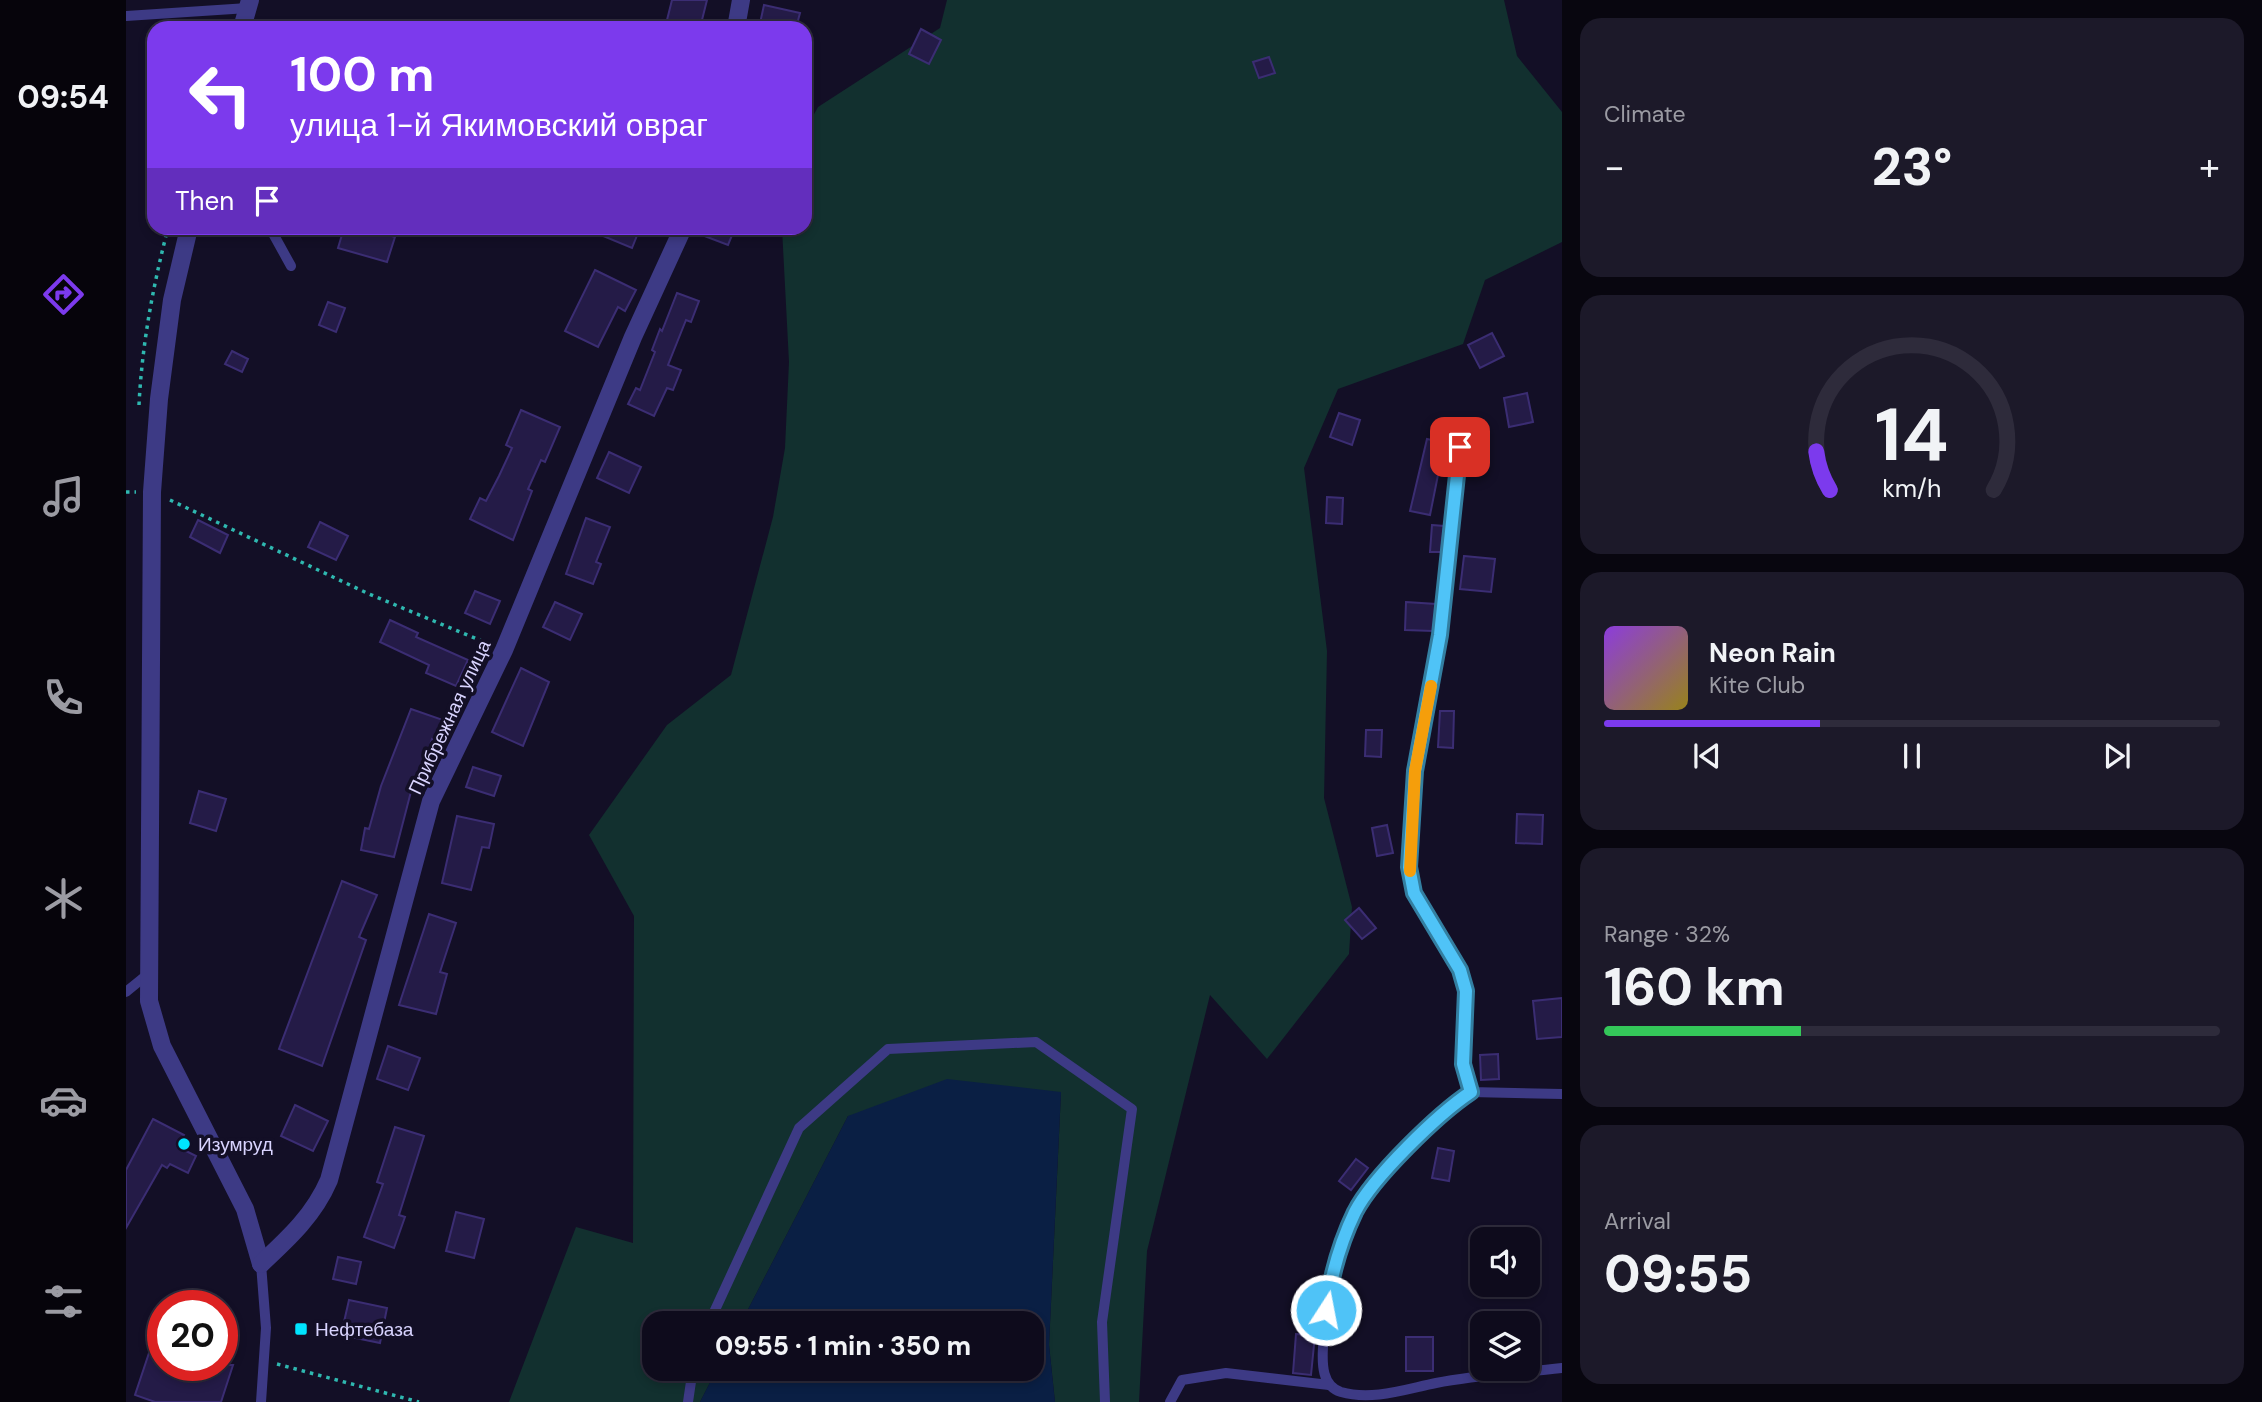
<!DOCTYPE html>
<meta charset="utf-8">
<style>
body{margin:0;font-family:"DM Sans",sans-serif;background:#1c1929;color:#f1f3f6;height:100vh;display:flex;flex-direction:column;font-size:26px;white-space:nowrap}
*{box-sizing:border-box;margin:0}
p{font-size:23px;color:#9b9ba3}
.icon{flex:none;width:38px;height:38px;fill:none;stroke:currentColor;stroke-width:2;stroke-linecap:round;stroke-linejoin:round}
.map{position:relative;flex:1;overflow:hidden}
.side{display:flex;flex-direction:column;gap:18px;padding:18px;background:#08060f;width:700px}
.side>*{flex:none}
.hud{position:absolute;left:21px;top:21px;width:665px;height:214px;border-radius:21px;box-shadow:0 4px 10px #0003,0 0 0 2px #2e2b3b;background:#7c3aed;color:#fff;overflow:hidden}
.tools{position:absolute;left:1344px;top:1227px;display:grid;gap:14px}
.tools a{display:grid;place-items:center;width:70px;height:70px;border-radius:14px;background:#0e0b1c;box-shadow:0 4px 10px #0003,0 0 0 2px #2e2b3b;font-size:35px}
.speed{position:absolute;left:21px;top:1290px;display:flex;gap:14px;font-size:35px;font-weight:700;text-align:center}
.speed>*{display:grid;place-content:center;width:91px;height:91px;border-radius:50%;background:#0e0b1c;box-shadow:0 4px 10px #0003,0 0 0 2px #2e2b3b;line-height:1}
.speed .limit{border:10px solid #d22;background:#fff;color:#111}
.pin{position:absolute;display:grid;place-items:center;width:60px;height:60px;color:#fff;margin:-30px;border-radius:14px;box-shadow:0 4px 10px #0006}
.me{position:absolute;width:77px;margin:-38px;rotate:11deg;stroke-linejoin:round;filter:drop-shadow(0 0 5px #0008)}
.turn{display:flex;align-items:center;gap:24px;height:147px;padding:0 28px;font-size:32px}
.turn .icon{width:91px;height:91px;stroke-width:2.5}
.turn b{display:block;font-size:49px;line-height:60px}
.then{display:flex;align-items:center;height:66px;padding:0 28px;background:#0003;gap:14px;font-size:26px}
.big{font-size:52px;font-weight:800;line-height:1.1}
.side .widget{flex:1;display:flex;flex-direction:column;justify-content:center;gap:10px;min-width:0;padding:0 24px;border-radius:21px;background:#1c1929}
.side .dial{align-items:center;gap:0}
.dial svg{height:182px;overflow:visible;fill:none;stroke:#2e2b3b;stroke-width:7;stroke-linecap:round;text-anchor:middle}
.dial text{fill:#f1f3f6;stroke:none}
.song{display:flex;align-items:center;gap:21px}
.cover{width:84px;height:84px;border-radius:10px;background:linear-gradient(135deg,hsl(270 70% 55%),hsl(50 70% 35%))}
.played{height:7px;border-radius:4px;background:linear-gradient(90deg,#7c3aed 35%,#2e2b3b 35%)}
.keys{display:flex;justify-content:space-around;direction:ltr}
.heat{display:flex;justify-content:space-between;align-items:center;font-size:38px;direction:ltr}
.charge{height:10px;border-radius:5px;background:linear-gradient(90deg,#34c759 32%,#2e2b3b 0)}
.trip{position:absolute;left:516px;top:1311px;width:402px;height:70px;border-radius:21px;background:#0e0b1c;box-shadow:0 4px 10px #0003,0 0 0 2px #2e2b3b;font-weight:800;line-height:70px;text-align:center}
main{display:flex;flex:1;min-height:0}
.menu{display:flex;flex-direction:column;width:126px;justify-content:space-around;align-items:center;background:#06040b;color:#9b9ba3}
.menu .icon{width:49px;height:49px}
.menu .active{color:#7c3aed}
.menu b{font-size:32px;color:#f1f3f6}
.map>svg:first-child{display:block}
.green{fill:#12302f}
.water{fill:#0a1f44}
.building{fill:#241b47;stroke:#3b2d73;stroke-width:2}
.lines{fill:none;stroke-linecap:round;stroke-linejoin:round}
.path{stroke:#2fb8b0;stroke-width:3.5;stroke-dasharray:3.5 5;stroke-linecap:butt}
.lane{stroke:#3d3a85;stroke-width:10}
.street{stroke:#3d3a85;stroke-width:18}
.route-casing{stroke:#337fa1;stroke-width:18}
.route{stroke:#4fc3f7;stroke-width:12}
.slow{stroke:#f59e0b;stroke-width:12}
.poi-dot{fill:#00e5ff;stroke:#130f26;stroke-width:2.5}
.labels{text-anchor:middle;stroke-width:7;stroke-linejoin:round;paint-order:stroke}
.street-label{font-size:19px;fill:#d9d4ff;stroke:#130f26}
.poi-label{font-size:19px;fill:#d9d4ff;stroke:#130f26;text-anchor:start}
</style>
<main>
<nav class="menu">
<b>09:54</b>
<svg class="icon active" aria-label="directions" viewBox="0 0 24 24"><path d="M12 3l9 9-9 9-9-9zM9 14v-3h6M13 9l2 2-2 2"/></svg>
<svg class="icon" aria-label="music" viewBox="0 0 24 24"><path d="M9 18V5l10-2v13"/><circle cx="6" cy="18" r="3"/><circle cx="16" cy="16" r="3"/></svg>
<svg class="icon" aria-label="phone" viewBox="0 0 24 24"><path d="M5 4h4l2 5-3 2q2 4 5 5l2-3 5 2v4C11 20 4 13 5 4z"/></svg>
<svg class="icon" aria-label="climate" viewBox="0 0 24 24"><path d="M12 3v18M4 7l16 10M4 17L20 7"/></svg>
<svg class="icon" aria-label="car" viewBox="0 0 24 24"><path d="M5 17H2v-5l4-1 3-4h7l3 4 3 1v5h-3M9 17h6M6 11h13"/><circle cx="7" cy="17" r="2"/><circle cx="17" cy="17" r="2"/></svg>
<svg class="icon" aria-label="filters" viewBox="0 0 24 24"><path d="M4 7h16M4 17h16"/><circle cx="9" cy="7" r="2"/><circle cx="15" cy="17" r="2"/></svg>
</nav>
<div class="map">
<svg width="1436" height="1402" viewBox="0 0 1436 1402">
<rect width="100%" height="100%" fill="#130f26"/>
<!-- green -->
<polygon class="green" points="821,0 1378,0 1391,56 1436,112 1436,242 1359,280 1337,344 1212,389 1178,468 1201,651 1198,798 1226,907 1223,954 1141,1059 1084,995 1021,1251 1013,1402 929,1402 923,1345 935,1092 722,1116 615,1323 528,1323 528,1368 591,1369 574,1402 383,1402 450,1227 507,1243 508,916 463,835 541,725 605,675 647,517 659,448 663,362 656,228 679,228 679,131 692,107 814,28"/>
<!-- water -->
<polygon class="water" points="821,1079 935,1092 923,1345 929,1402 574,1402 591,1369 906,1368 906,1323 615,1323 722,1116"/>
<!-- building -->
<g class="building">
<polygon points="546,0 581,0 574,28 540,24"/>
<polygon points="638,5 674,13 670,28 633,28"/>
<polygon points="795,29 815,40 803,64 783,54"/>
<polygon points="1143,57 1149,73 1133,78 1127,62"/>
<polygon points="218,228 237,228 269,237 261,262 212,248"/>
<polygon points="458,228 514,228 506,248"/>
<polygon points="568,228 609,228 602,245 568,232"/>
<polygon points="469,270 510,290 499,311 492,307 472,347 439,331"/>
<polygon points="551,293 573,301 565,322 560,320 542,365 555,370 547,390 541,388 528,416 502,404 510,388 514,390 529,352 526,350 534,329 536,331"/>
<polygon points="202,302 219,308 210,332 193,325"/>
<polygon points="1366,333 1378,356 1354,368 1342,345"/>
<polygon points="106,351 122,359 116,372 99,364"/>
<polygon points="1401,393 1407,422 1383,427 1378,398"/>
<polygon points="395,410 434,427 419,462 415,460 402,489 406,491 387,540 344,519 354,498 360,501 373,476 386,448 380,445"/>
<polygon points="1213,413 1234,420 1226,445 1204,437"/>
<polygon points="1301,439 1325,444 1318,471 1313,470 1304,515 1284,511"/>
<polygon points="483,452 515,467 503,493 471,478"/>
<polygon points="1201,497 1217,498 1216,524 1200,523"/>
<polygon points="460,518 484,527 470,562 475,564 467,584 440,574"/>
<polygon points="72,520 102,535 94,553 64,537"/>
<polygon points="194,522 222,536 210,560 182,547"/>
<polygon points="1306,525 1318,526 1315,552 1304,552"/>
<polygon points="1338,556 1369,559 1365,592 1334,589"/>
<polygon points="349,591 374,601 364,624 339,613"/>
<polygon points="429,602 456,614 444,640 417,627"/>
<polygon points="1280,602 1310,604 1307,631 1279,630"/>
<polygon points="264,620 292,633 290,637 342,660 330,686 300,673 303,665 254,642"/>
<polygon points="395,668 423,682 397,746 366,732"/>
<polygon points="285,709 317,720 310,741 306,739 292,782 288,780 268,857 235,850 239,828 243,829 255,786"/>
<polygon points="1314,711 1328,711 1327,748 1312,747"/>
<polygon points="1240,730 1256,730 1255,757 1239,756"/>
<polygon points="347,767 375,776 368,796 340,787"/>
<polygon points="73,791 100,799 90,831 64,823"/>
<polygon points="1391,814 1417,815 1416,844 1390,843"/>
<polygon points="331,816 368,824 363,848 356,847 345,890 316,883"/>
<polygon points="1261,825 1267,853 1251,856 1246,828"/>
<polygon points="216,881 251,895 233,937 240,940 196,1066 153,1049"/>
<polygon points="1233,908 1250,928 1236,939 1219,920"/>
<polygon points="303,914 330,923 314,972 321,974 310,1014 273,1005"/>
<polygon points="1436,998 1436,1037 1411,1039 1407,1001"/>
<polygon points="262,1046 294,1058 282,1090 251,1079"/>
<polygon points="1372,1054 1373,1079 1355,1080 1354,1055"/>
<polygon points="169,1105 202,1121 187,1151 155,1136"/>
<polygon points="27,1119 58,1135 52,1147 70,1156 62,1173 44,1164 41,1168 36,1165 0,1228 0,1170"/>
<polygon points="269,1127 298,1136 273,1215 279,1217 268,1248 238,1237 257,1184 251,1182"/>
<polygon points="1312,1148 1328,1151 1323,1181 1306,1178"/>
<polygon points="1230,1159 1242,1168 1225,1190 1213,1181"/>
<polygon points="330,1212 358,1219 348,1258 320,1251"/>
<polygon points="212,1257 235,1262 230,1284 207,1279"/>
<polygon points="223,1300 261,1308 254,1343 215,1335"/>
<polygon points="34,1320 37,1365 107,1365 95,1402 29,1402 9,1395"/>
<polygon points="1170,1334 1189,1335 1185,1375 1167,1373"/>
<rect x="1280" y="1337" width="27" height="34"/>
</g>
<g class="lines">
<!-- path -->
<g class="path">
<path d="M 13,405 C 16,344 27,286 42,228"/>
<polyline points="0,492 10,492"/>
<polyline points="44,500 243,594 363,644"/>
<polyline points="151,1364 293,1402"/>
</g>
<!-- lane -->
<g class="lane">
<polyline points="0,16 122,8"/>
<polyline points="144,228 165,266"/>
<polyline points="1334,447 1314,635 1289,771 1283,867 1288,893 1334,970 1340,991 1337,1064 1344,1092 1436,1094"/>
<polyline points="0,992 22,974"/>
<path d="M 1344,1092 C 1309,1116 1253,1172 1231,1209 C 1207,1248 1198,1302 1197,1347 C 1196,1364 1196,1386 1215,1392 C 1246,1401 1280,1389 1310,1383 C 1351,1375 1394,1373 1436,1368"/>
<polyline points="583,1323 673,1128 762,1049 910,1042 1006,1109 976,1322 979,1402"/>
<polyline points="135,1402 140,1328 135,1264"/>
<polyline points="562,1402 567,1368"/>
<polyline points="1044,1402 1056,1380 1100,1373 1203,1385"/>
</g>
<!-- street -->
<g class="street">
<polyline points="116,28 124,0"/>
<polyline points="610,28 615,0"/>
<polyline points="63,228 46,300 33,399 26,492 23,1001 36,1046 119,1209 135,1264"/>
<path d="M 135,1264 C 163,1238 188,1215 203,1180 L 305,801 L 378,650 L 507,337 L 557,228"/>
</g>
</g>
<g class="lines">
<!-- route casing -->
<g class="route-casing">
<path id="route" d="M 1200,1310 C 1205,1276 1214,1243 1229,1212 C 1247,1177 1312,1114 1345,1092 L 1337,1064 L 1340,991 L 1334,970 L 1288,893 L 1283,867 L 1289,771 L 1314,635 L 1334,447"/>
</g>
<!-- route -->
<use href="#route" class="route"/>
<!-- slow -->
<polyline class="slow" points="1284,871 1289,771 1305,686"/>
</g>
<!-- markers -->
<g class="poi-dot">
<circle cx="58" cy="1144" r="7"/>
<rect x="168" y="1322" width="14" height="14" rx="3.5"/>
</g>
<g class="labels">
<!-- street labels -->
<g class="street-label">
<text transform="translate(323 717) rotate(-65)" y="7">Прибрежная улица</text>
</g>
<!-- poi labels -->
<g class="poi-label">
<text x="72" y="1151">Изумруд</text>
<text x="189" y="1336">Нефтебаза</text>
</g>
</g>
</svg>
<div class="tools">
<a><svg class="icon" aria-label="sound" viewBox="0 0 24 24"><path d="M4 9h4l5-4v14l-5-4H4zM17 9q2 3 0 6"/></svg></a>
<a><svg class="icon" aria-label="layers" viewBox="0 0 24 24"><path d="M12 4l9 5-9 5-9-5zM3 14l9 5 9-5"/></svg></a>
</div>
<div class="speed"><div class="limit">20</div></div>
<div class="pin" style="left:1334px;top:447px;background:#d93025"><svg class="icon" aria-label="arrive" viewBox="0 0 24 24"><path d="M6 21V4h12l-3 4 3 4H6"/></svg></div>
<svg class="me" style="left:1200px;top:1310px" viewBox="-20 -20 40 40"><circle r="17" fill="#4fc3f7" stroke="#fff" stroke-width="3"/><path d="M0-11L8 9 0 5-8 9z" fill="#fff"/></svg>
<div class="trip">09:55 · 1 min · 350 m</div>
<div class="hud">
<div class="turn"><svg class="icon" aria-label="left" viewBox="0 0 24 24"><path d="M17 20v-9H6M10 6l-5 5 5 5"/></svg><div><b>100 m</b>улица 1-й Якимовский овраг</div></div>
<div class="then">Then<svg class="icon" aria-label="arrive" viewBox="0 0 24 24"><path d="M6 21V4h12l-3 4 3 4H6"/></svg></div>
</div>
</div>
<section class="side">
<div class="widget"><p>Climate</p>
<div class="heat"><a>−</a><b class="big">23°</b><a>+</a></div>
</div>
<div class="widget dial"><svg viewBox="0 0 100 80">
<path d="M14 69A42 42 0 1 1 86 69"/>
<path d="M14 69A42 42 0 0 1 8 52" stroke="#7c3aed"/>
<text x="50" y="56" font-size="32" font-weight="700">14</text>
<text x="50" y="72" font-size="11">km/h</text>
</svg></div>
<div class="widget">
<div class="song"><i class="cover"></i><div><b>Neon Rain</b><p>Kite Club</p></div></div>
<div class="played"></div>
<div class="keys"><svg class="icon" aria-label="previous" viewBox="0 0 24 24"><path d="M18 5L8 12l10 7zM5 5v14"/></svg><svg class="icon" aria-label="pause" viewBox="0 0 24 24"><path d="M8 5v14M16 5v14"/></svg><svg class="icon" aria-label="next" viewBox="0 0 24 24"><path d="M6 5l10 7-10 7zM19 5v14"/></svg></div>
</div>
<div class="widget"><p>Range · 32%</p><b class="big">160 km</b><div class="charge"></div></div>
<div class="widget"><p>Arrival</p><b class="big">09:55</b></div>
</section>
</main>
